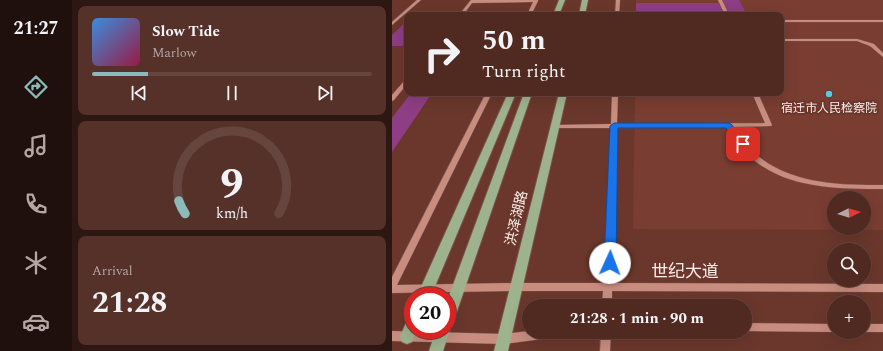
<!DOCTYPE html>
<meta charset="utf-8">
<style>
body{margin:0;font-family:Spectral,"Noto Sans SC",serif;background:#56312a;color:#f1f3f6;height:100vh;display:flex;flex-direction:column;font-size:15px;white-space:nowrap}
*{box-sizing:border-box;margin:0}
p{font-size:13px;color:#b4a6a5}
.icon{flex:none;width:22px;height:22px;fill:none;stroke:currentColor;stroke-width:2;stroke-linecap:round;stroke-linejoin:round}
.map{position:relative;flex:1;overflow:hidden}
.panel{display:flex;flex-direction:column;gap:6px;padding:6px;background:#2c1712;width:320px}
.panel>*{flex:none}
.guide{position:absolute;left:12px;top:12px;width:380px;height:84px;border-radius:8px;box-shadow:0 4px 16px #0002,0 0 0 1px #67453f;background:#502921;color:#f1f3f6;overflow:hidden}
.needle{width:26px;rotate:85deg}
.buttons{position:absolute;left:435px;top:191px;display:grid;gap:8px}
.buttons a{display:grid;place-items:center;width:44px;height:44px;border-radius:50%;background:#502921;box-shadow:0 4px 16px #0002,0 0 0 1px #67453f;font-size:20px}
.speed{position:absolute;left:12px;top:287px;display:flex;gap:8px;font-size:20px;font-weight:700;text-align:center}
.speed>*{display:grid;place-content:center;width:52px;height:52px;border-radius:50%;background:#502921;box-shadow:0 4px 16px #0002,0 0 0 1px #67453f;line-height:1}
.speed .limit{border:6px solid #d22;background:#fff;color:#111}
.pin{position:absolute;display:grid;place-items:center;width:34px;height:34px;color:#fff;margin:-17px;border-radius:8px;box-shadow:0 2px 6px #0006}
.me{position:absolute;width:44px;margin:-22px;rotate:2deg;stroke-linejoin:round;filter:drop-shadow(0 0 3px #0008)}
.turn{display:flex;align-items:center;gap:14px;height:84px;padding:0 12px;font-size:18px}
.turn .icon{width:52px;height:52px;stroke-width:2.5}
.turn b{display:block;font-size:28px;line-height:34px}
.big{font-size:30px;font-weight:700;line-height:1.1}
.panel .tile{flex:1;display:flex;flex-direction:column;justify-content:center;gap:6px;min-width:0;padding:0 14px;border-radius:8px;background:#56312a}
.panel .dial{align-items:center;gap:0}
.dial svg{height:104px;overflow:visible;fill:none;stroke:#67453f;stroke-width:7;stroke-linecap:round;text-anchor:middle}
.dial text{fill:#f1f3f6;stroke:none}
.song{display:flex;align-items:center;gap:12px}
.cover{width:48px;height:48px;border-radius:6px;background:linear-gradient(135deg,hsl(210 70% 55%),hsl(340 70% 35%))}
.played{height:4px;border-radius:2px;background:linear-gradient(90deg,#8bbbb9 20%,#67453f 20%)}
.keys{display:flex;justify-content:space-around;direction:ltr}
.trip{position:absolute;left:130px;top:299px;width:230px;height:40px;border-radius:20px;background:#502921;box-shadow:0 4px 16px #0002,0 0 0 1px #67453f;font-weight:700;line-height:40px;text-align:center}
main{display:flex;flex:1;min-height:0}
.dock{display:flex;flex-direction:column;width:72px;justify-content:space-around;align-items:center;background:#20100d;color:#b4a6a5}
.dock .icon{width:28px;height:28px}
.dock .selected{color:#8bbbb9}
.dock b{font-size:18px;color:#f1f3f6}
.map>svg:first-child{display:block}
.built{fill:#7a3d32;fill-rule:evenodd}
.green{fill:#8e3e84}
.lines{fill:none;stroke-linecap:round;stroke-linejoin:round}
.minor-casing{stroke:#7a534b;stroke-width:1}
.major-casing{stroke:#7a534b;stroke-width:2}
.minor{fill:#c98d80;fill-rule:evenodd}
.major{fill:#9eb38d;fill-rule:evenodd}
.route{fill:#1a73e8;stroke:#114b97}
.poi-dot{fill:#55cae0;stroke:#6b372c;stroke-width:1.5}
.labels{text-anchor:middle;stroke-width:4;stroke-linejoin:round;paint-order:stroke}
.far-poi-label{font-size:12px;fill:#fceeeb;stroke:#6b372c}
.street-label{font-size:14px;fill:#fceeeb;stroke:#6b372c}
.near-street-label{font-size:17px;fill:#fceeeb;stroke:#6b372c}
</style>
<main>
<nav class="dock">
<b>21:27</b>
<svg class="icon selected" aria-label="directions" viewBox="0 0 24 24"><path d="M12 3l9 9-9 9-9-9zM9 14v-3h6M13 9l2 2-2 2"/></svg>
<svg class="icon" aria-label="music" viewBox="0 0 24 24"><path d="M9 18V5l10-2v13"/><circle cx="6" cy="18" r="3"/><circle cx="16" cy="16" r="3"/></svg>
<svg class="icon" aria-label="phone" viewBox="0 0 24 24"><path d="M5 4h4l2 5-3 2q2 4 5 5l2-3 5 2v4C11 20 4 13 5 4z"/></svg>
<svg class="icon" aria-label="climate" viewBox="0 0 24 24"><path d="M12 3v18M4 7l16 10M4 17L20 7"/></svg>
<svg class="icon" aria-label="car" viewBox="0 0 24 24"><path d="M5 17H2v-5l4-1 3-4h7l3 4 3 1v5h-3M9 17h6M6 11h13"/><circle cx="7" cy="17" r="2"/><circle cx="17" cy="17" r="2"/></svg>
</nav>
<section class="panel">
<div class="tile">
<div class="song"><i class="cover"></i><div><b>Slow Tide</b><p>Marlow</p></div></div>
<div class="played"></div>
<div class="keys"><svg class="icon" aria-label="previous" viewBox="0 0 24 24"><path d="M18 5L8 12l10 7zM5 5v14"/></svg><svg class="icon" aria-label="pause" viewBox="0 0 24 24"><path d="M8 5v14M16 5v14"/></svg><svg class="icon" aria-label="next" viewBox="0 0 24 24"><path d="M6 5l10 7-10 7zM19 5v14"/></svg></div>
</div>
<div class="tile dial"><svg viewBox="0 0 100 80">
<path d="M14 69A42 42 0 1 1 86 69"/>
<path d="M14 69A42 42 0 0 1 9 59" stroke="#8bbbb9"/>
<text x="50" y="56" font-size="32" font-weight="700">9</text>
<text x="50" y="72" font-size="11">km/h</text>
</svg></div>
<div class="tile"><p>Arrival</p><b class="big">21:28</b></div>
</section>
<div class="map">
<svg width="491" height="351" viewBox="0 0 491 351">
<rect width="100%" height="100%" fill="#6b372c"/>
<!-- built -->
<path class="built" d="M 244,0 L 491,0 L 491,230 L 241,229 L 243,93 L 389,93 L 389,15 L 244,15 ZM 442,198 L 472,198 L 472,228 L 442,228 Z"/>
<!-- green -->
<g class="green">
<polygon points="331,0 347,0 355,15 244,15 244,3 332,3"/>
<polygon points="15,21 15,46 0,46 0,35"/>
<polygon points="19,93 40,93 0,152 0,118"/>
</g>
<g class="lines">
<!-- minor casing -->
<g class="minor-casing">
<g id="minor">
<polygon points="25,0 29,0 0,25 0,22"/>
<polygon points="79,0 146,0 146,1 139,15 135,15 141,2 80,3 71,15 67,15"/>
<polygon points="224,0 228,0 227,15 223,15"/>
<polygon points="326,0 330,0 337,15 333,15"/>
<rect x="389" y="20" width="102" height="2"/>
<polygon points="389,39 465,39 482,44 491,53 491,57 478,46 465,41 389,41"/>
<polygon points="15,79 15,84 2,100 0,101 0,95 13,80"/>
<path d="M 94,93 L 100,93 L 5,285 L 124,283 L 211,283 L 219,128 L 163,128 L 160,126 L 161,125 L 219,124 L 220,93 L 226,93 L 225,124 L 373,123 L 360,93 L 366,93 L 380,125 L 379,126 L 340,127 C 346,135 352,144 360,151 C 396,184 445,185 491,185 L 491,189 C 444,189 391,189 355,154 C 347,146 341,136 334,127 L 225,128 L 220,283 L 491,284 L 491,292 L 220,291 L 220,306 L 210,306 L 211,291 L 124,291 L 0,293 L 0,277 Z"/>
<polygon points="353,323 442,324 442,332 443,332 442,332 353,331"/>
<polygon points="472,324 491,324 491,332 471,332 472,332"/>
<polygon points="0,331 112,334 137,331 137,332 170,332 169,335 165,337 112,344 0,341"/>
<polygon points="209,332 219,332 218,351 208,351"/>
</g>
</g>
<!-- major casing -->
<g class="major-casing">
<g id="major">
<polygon points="167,0 173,0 167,15 161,15"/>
<polygon points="190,0 196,0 193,15 187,15"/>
<polygon points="116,93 124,93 39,296 25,296"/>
<polygon points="132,93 140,93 62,320 60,324 56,326 58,330 51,351 37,351 44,330 55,330 55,301"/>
<polygon points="167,93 175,93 116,351 102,351"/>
<polygon points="21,316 21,330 25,330 20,342 15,344 10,342 8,337 16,318"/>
</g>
</g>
<!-- minor -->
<use href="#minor" class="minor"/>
<!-- major -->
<use href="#major" class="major"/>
</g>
<!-- route -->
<polygon class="route" points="222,123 336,123 339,124 355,144 351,147 348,146 334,128 226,128 224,263 222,266 214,266 212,263 218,126"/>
<!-- markers -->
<circle class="poi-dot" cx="437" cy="94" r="4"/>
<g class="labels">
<!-- far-poi labels -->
<g class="far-poi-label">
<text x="437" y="112">宿迁市人民检察院</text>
</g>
<!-- street labels -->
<g class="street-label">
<text transform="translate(124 218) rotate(-77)" y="5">洪泽湖路</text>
</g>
<!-- near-street labels -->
<g class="near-street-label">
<text x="293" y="277">世纪大道</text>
</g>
</g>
</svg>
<div class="buttons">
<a><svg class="needle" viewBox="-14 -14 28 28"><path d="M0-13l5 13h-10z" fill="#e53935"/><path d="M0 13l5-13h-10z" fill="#b4a6a5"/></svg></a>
<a><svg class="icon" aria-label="search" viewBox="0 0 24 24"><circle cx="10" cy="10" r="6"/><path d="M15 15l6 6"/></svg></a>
<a>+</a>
</div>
<div class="speed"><div class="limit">20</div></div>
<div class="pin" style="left:351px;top:144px;background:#d93025"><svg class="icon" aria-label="arrive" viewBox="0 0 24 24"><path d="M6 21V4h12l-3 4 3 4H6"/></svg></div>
<svg class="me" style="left:218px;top:263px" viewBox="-20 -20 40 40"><circle r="19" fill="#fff"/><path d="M0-13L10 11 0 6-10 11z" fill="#1a73e8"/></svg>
<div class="trip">21:28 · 1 min · 90 m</div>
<div class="guide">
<div class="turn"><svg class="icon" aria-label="right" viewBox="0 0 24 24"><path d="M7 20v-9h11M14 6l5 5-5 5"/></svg><div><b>50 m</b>Turn right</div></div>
</div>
</div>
</main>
